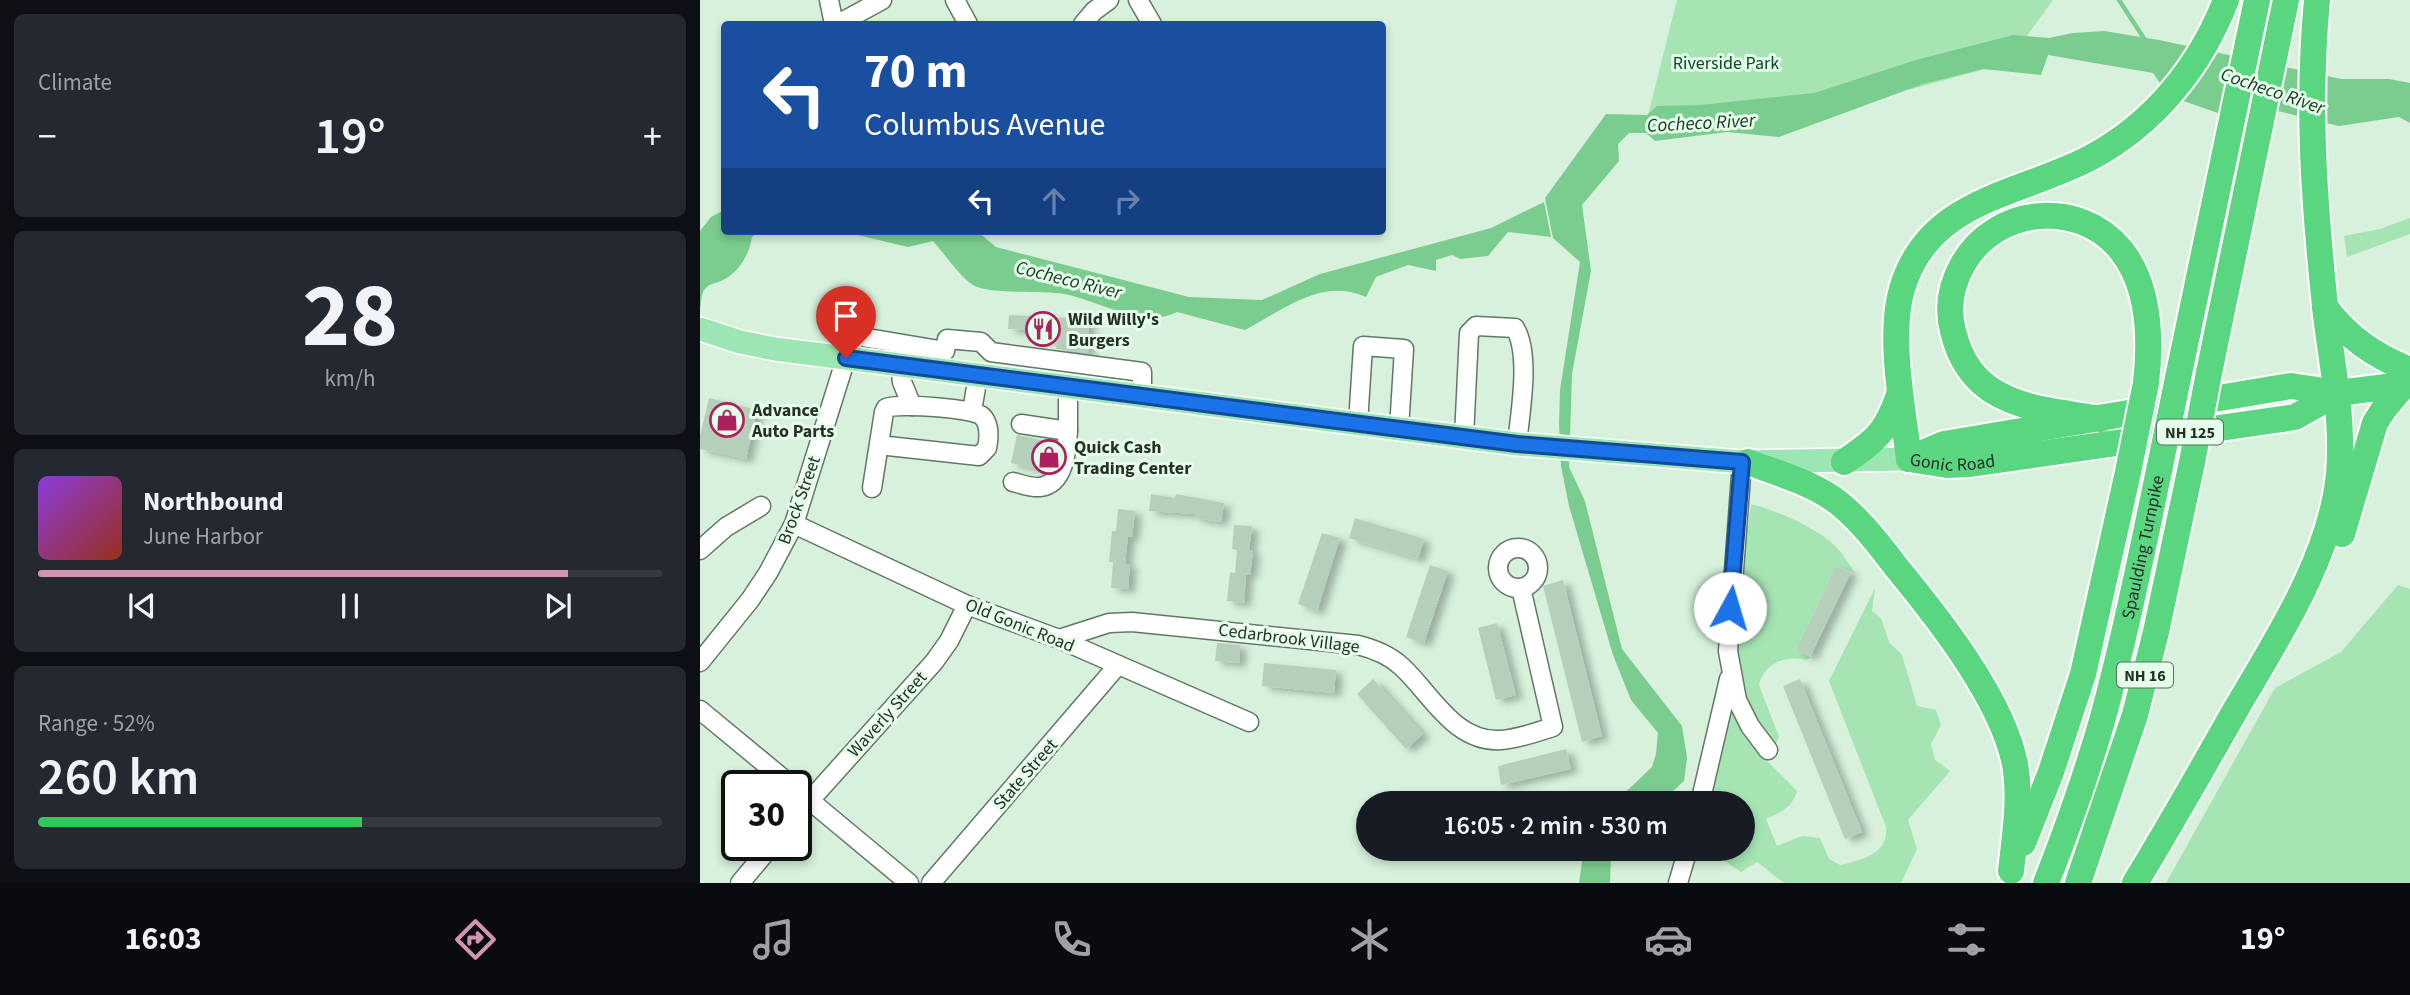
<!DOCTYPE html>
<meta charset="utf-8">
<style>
body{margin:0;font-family:"Source Sans 3",sans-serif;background:#242831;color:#f1f3f6;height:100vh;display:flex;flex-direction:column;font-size:26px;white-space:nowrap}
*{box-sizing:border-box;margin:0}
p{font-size:23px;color:#9ea1a6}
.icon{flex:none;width:38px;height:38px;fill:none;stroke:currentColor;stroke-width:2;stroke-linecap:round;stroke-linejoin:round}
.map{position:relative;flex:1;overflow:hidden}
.drawer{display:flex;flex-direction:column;gap:14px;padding:14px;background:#0d0f14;width:700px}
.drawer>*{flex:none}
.hud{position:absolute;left:21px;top:21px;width:665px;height:214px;border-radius:7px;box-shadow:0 4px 10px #0003;background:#1a4fa0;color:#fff;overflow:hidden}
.speed{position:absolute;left:21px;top:770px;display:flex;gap:14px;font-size:35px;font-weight:700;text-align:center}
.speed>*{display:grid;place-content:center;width:91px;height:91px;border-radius:50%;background:#171b24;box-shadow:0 4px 10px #0003;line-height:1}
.speed .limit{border:4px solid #111;border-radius:10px;background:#fff;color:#111}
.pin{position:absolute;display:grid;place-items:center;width:60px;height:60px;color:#fff;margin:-72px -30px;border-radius:50% 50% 50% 0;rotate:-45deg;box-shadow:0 0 7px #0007}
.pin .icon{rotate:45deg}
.me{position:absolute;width:77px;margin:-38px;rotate:6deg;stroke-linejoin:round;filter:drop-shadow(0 0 5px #0008)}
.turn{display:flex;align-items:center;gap:24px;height:147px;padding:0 28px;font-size:32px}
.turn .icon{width:91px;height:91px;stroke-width:2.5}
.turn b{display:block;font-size:49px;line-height:60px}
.lanes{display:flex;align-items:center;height:66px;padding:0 28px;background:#0003;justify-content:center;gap:35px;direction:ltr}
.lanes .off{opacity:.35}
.big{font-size:52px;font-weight:600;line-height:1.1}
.drawer .tile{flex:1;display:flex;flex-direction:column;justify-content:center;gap:10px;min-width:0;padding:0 24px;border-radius:10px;background:#242831}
.drawer .dial{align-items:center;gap:0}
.dial b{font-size:91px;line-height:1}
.song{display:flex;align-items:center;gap:21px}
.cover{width:84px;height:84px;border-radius:10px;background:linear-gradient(135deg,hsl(270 70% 55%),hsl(10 70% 35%))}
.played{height:7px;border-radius:4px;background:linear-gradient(90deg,#d294b1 85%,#363941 85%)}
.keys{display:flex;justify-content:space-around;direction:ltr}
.heat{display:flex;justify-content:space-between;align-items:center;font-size:38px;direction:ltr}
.charge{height:10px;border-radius:5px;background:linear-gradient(90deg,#34c759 52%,#363941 0)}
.trip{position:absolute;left:656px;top:791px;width:399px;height:70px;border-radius:35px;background:#171b24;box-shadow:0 4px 10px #0003;font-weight:600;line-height:70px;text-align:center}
.tabs{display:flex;height:112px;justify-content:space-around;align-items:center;background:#090b0e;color:#9ea1a6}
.tabs .icon{width:49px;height:49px}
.tabs .current{color:#d294b1}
.tabs b{font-size:32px;color:#f1f3f6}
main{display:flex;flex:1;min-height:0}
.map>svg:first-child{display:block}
.green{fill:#a6e4b3}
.water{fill:#7bcd8f}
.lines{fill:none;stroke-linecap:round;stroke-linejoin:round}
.stream{stroke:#7bcd8f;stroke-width:4.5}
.building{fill:#b6cfba;filter:url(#shadow)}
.minor-casing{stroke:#617866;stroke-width:21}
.major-casing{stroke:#fff;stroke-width:26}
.highway-casing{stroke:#fff;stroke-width:30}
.minor{stroke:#fff;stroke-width:18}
.major{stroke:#9be6b2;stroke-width:23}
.highway{stroke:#59d67f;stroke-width:26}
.highway-bridge-casing{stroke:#fff;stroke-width:30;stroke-linecap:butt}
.highway-bridge{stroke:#59d67f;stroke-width:26}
.route-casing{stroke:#114b97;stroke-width:18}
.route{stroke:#1a73e8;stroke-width:12}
.labels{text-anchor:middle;stroke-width:6;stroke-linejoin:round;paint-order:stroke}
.shield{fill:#e4fee9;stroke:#5f6d62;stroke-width:2}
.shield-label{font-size:16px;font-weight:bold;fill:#262f28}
.park-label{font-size:18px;fill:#0a4922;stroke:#e4fee9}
.poi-label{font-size:18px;font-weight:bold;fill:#262f28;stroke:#e4fee9;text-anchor:start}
.street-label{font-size:18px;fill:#262f28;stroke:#e4fee9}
.water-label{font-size:19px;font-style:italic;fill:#15381f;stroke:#e4fee9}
</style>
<main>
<section class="drawer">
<div class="tile"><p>Climate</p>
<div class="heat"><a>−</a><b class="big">19°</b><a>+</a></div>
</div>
<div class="tile dial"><b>28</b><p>km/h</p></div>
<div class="tile">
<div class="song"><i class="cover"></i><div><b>Northbound</b><p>June Harbor</p></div></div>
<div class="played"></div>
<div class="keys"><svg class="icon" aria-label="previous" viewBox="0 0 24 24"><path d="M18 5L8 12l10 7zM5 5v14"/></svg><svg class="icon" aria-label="pause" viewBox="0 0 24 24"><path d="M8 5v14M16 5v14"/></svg><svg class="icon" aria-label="next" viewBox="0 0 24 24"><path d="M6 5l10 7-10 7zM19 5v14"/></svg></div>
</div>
<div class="tile"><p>Range · 52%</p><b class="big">260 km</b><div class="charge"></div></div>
</section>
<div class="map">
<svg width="1710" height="883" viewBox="0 0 1710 883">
<defs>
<filter id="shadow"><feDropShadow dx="7" dy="4" stdDeviation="3.5" flood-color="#0004"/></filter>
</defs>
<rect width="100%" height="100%" fill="#d7f1dc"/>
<!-- green -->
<g class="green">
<polygon points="977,0 1353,0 1302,70 1285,69 1212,89 944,131"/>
<polygon points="1710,218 1710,234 1647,257 1644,236 1680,229"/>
<path d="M 1051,504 C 1076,510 1122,530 1139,550 C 1145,557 1150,566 1155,573 L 1136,566 L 1096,650 L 1111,657 L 1106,660 C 1086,655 1064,663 1059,685 L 1079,737 L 1076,743 L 1070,743 C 1060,728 1050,713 1044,696 C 1024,642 1044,561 1051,504 Z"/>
<polygon points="1698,585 1710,589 1710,883 1466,883 1575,688 1641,652"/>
<path d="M 1175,588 L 1172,611 L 1181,618 L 1189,642 L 1202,655 L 1217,706 L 1236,710 L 1241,725 L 1231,744 L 1235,760 L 1250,771 L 1208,820 L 1217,849 L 1201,883 L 1084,883 L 1057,862 L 1041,872 L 1006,849 L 1043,849 L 1043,803 L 1003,803 L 1031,699 L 1063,757 L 1097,791 C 1092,808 1081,812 1066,819 L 1077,846 L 1102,836 L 1120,838 L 1129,859 L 1140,865 C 1161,860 1189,854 1186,827 L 1129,681 Z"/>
</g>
<!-- water -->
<g class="water">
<polygon points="1404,31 1459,40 1641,79 1689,79 1710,83 1710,123 1699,117 1639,126 1565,108 1541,121 1469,96 1453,73 1348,55 1341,75 1283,69 1223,84 1079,137 1027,132 955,141 946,133 929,133 918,144 919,161 882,205 891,271 872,374 869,467 885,501 922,649 982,726 987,758 984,781 960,803 914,803 952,767 956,754 958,733 931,700 913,655 869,506 861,466 859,425 860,390 880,262 853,238 845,198 906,114 947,115 957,106 1000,105 1114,93 1216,60 1313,35 1349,38 1373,33"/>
<path d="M 844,202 L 851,237 L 808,232 L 788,256 L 760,259 L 752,255 L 736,260 L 736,271 L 708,265 L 676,277 L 666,297 C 622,277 583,310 545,330 L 477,312 C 444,330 398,300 364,294 C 342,290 290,295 273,285 C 260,277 244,253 233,241 L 208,247 L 145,232 L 130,231 L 277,231 L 296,247 L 489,297 L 562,300 L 620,274 L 791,228 Z"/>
<path d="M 24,210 L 24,231 L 60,231 L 52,237 C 49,255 39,273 21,281 C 14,284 8,283 3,292 C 1,297 1,304 0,309 L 0,231 L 11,217 Z"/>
<polygon points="884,849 916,849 911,855 910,883 879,883"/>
</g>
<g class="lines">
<!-- stream -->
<polyline class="stream" points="1419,0 1445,40"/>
</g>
<!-- building -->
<g class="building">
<polygon points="309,315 389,319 388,353 356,349 357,340 334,339 335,330 308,329"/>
<polygon points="9,398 57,410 46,459 0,449 0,436"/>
<polygon points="317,435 356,443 352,461 347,471 311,463"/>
<polygon points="451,494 475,498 476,494 524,503 521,522 495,518 495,514 449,511"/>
<polygon points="418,509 435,511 432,537 428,536 425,564 430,564 428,589 411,588 413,562 409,562 412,531 416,531"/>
<polygon points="655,518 724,539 718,559 649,538"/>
<polygon points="534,525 552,526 549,550 553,551 550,575 546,574 544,603 527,601 530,572 535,573 537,550 532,549"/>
<polygon points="622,533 640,538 617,611 598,604"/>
<polygon points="730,565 748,571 724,643 706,637"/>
<polygon points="1136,566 1151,572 1110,657 1096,650"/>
<polygon points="863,580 902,736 882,742 843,586"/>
<polygon points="797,623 816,695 796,700 778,628"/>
<polygon points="517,643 540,645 539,663 515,661"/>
<polygon points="564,663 636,670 634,693 562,686"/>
<polygon points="673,679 723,734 706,749 657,694"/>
<polygon points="1100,679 1162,832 1145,839 1083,686"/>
<polygon points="866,749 871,769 801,785 798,766"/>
</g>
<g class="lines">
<!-- minor casing -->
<g class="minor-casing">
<g id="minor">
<polyline points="129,0 134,24"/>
<polyline points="255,0 268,24"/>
<polyline points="438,0 452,24"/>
<polyline points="138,24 182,0"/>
<polyline points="383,24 394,11 409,0"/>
<polyline points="200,366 202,382 212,406"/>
<polyline points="272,411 278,376"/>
<polyline points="658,423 663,346 704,349 699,429"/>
<polyline points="321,424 368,431 368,385"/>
<path d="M 764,437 L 769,333 L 776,326 L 815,328 C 831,355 820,413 817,444"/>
<polyline points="1042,462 1028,651 1037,700 1050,726 1068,750"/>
<path d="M 313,482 C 321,484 332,488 340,487 C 365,484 367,449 368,431"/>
<path d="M 172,488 L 184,412 L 186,408 C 197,403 274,408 282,416 C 290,424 289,438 287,448 L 279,456 L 179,445"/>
<polyline points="94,524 267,605 359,639 549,722"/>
<circle cx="818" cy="568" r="20"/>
<polyline points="0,550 26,527 61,506"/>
<path d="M 359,639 L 409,623 L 432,622 L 658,645 C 674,649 689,655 701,666 C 731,693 754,743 801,740 C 819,739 836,732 853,727 L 821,588"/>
<polyline points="0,662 50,600 68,573 94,524 146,358 156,336 245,351 247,339 281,342 291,352 442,372 442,394"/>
<polyline points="0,710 92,786"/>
<polyline points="96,789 209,883"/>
<polyline points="1000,803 1029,679"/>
<polyline points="96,816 234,662 249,641 267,605"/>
<polyline points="40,883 72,845"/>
<polyline points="231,883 418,665"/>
<polyline points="978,883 988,849"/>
</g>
</g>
<!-- major casing -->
<g class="major-casing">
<polyline id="major" points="0,329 40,342 75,349 817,444 1042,462 1209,459"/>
</g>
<!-- highway casing -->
<g class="highway-casing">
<g id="highway">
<path d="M 1625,307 C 1648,338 1675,356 1710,370"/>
<polyline points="1509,373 1586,0"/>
<polyline points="1478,378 1557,0"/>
<path d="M 1401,419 C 1366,413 1329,411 1298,394 C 1273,381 1259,357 1253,331 C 1247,308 1251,285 1263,264 C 1295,207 1379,198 1421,250 C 1450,286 1451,339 1446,383"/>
<path d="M 1209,459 C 1203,411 1188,335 1202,289 C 1228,199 1319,195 1390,158 C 1454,124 1500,67 1526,0"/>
<polyline points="1209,459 1244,444 1591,386 1638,393 1710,384"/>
<path id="s1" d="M 1209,459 L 1247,465 L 1270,464 L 1595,417 L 1638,393"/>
<path d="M 1048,462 C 1079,474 1114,483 1140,504 C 1162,522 1180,546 1197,568 C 1239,619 1302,699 1315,764 C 1321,799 1315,835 1311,871"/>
<path d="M 1144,462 C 1176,440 1186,433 1199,395"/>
<polyline points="1642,534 1675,423 1684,409 1704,385"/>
<polyline points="1323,843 1351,772 1383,674 1428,472"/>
<path id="s2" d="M 1346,883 C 1367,830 1386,776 1402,721 C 1425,637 1442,552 1460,466"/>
<polyline points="1378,883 1435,715 1456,632 1492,462"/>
<path d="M 1435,883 C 1470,826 1503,767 1536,709 C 1577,639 1631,557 1639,474 C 1644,417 1631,362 1625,306 C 1614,200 1607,106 1617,0"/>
</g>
</g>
<!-- minor -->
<use href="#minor" class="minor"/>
<!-- major -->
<use href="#major" class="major"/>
<!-- highway -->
<use href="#highway" class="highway"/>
<!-- highway-bridge casing -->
<g class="highway-bridge-casing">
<g id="highway-bridge">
<polyline points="1492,462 1509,373"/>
<polyline points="1460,466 1478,378"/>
<polyline points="1428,472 1446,383"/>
</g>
</g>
<!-- highway-bridge -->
<use href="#highway-bridge" class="highway-bridge"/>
</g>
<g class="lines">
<!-- route casing -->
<g class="route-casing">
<polyline id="route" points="146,358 817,444 1042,462 1030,608"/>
</g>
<!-- route -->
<use href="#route" class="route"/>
</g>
<!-- icons -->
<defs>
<g id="restaurant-ring" transform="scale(1.75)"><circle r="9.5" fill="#e4fee9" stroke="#ac205d" stroke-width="1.5"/><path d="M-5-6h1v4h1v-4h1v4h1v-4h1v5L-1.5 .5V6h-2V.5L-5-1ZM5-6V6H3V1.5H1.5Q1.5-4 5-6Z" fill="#ac205d"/></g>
<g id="shop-ring" transform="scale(1.75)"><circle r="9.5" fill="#e4fee9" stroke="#ac205d" stroke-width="1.5"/><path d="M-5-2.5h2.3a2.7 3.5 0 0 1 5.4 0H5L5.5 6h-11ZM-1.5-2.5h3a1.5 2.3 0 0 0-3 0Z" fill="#ac205d"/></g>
</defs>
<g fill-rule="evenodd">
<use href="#restaurant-ring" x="343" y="329"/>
<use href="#shop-ring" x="27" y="420"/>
<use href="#shop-ring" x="349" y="457"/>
</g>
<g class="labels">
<!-- shield labels -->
<g class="shield">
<rect x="1457" y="419.5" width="66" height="25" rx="5"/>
<rect x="1417" y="662.5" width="56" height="25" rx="5"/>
</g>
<g class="shield-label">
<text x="1490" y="438">NH 125</text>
<text x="1445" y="681">NH 16</text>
</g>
<!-- park labels -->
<g class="park-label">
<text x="1026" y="69">Riverside Park</text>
</g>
<!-- poi labels -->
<g class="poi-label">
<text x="368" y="325">Wild Willy's<tspan x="368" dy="21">Burgers</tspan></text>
<text x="52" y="416">Advance<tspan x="52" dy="21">Auto Parts</tspan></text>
<text x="374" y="453">Quick Cash<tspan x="374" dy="21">Trading Center</tspan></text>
</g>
<!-- street labels -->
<g class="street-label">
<text dy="6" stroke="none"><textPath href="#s1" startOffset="44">Gonic Road</textPath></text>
<text transform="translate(99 500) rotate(-70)" y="6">Brock Street</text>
<text dy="6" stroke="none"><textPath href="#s2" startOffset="350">Spaulding Turnpike</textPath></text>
<text transform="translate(320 625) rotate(22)" y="6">Old Gonic Road</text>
<text transform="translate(589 638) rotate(7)" y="6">Cedarbrook Village</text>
<text transform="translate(187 714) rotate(-48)" y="6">Waverly Street</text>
<text transform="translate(325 774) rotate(-49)" y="6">State Street</text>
</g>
<!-- water labels -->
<g class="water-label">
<text transform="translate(1573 90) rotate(19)" y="7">Cocheco River</text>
<text transform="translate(1001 122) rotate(-3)" y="7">Cocheco River</text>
<text transform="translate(369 279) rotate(14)" y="7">Cocheco River</text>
</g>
</g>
</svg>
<div class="speed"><div class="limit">30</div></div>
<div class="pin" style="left:146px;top:358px;background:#d93025"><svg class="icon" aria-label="arrive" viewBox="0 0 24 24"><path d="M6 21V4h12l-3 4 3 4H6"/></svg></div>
<svg class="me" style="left:1030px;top:608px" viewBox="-20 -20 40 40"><circle r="19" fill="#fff"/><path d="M0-13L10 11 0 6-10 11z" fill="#1a73e8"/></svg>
<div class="trip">16:05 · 2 min · 530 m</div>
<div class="hud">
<div class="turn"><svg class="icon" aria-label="left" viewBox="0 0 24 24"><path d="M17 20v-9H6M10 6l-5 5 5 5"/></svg><div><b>70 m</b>Columbus Avenue</div></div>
<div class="lanes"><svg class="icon" aria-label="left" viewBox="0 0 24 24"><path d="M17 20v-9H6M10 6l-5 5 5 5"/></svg><svg class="icon off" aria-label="ahead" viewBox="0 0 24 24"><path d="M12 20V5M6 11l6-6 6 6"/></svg><svg class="icon off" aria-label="right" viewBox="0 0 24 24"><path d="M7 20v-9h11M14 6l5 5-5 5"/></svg></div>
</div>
</div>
</main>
<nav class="tabs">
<b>16:03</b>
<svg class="icon current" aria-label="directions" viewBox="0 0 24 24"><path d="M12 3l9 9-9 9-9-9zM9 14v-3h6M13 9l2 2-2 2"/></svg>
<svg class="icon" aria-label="music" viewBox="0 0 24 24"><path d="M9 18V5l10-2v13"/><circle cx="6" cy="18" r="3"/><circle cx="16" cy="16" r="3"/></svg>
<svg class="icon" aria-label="phone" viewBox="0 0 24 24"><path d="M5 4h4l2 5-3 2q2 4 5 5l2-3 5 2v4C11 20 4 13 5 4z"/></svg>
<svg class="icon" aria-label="climate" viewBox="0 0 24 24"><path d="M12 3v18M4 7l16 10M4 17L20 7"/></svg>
<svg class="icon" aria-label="car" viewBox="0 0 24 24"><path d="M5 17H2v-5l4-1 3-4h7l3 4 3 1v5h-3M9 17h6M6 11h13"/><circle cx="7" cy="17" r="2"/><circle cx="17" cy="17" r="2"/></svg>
<svg class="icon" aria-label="filters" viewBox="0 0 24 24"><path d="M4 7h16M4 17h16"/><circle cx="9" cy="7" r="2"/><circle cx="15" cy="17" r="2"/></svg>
<b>19°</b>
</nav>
